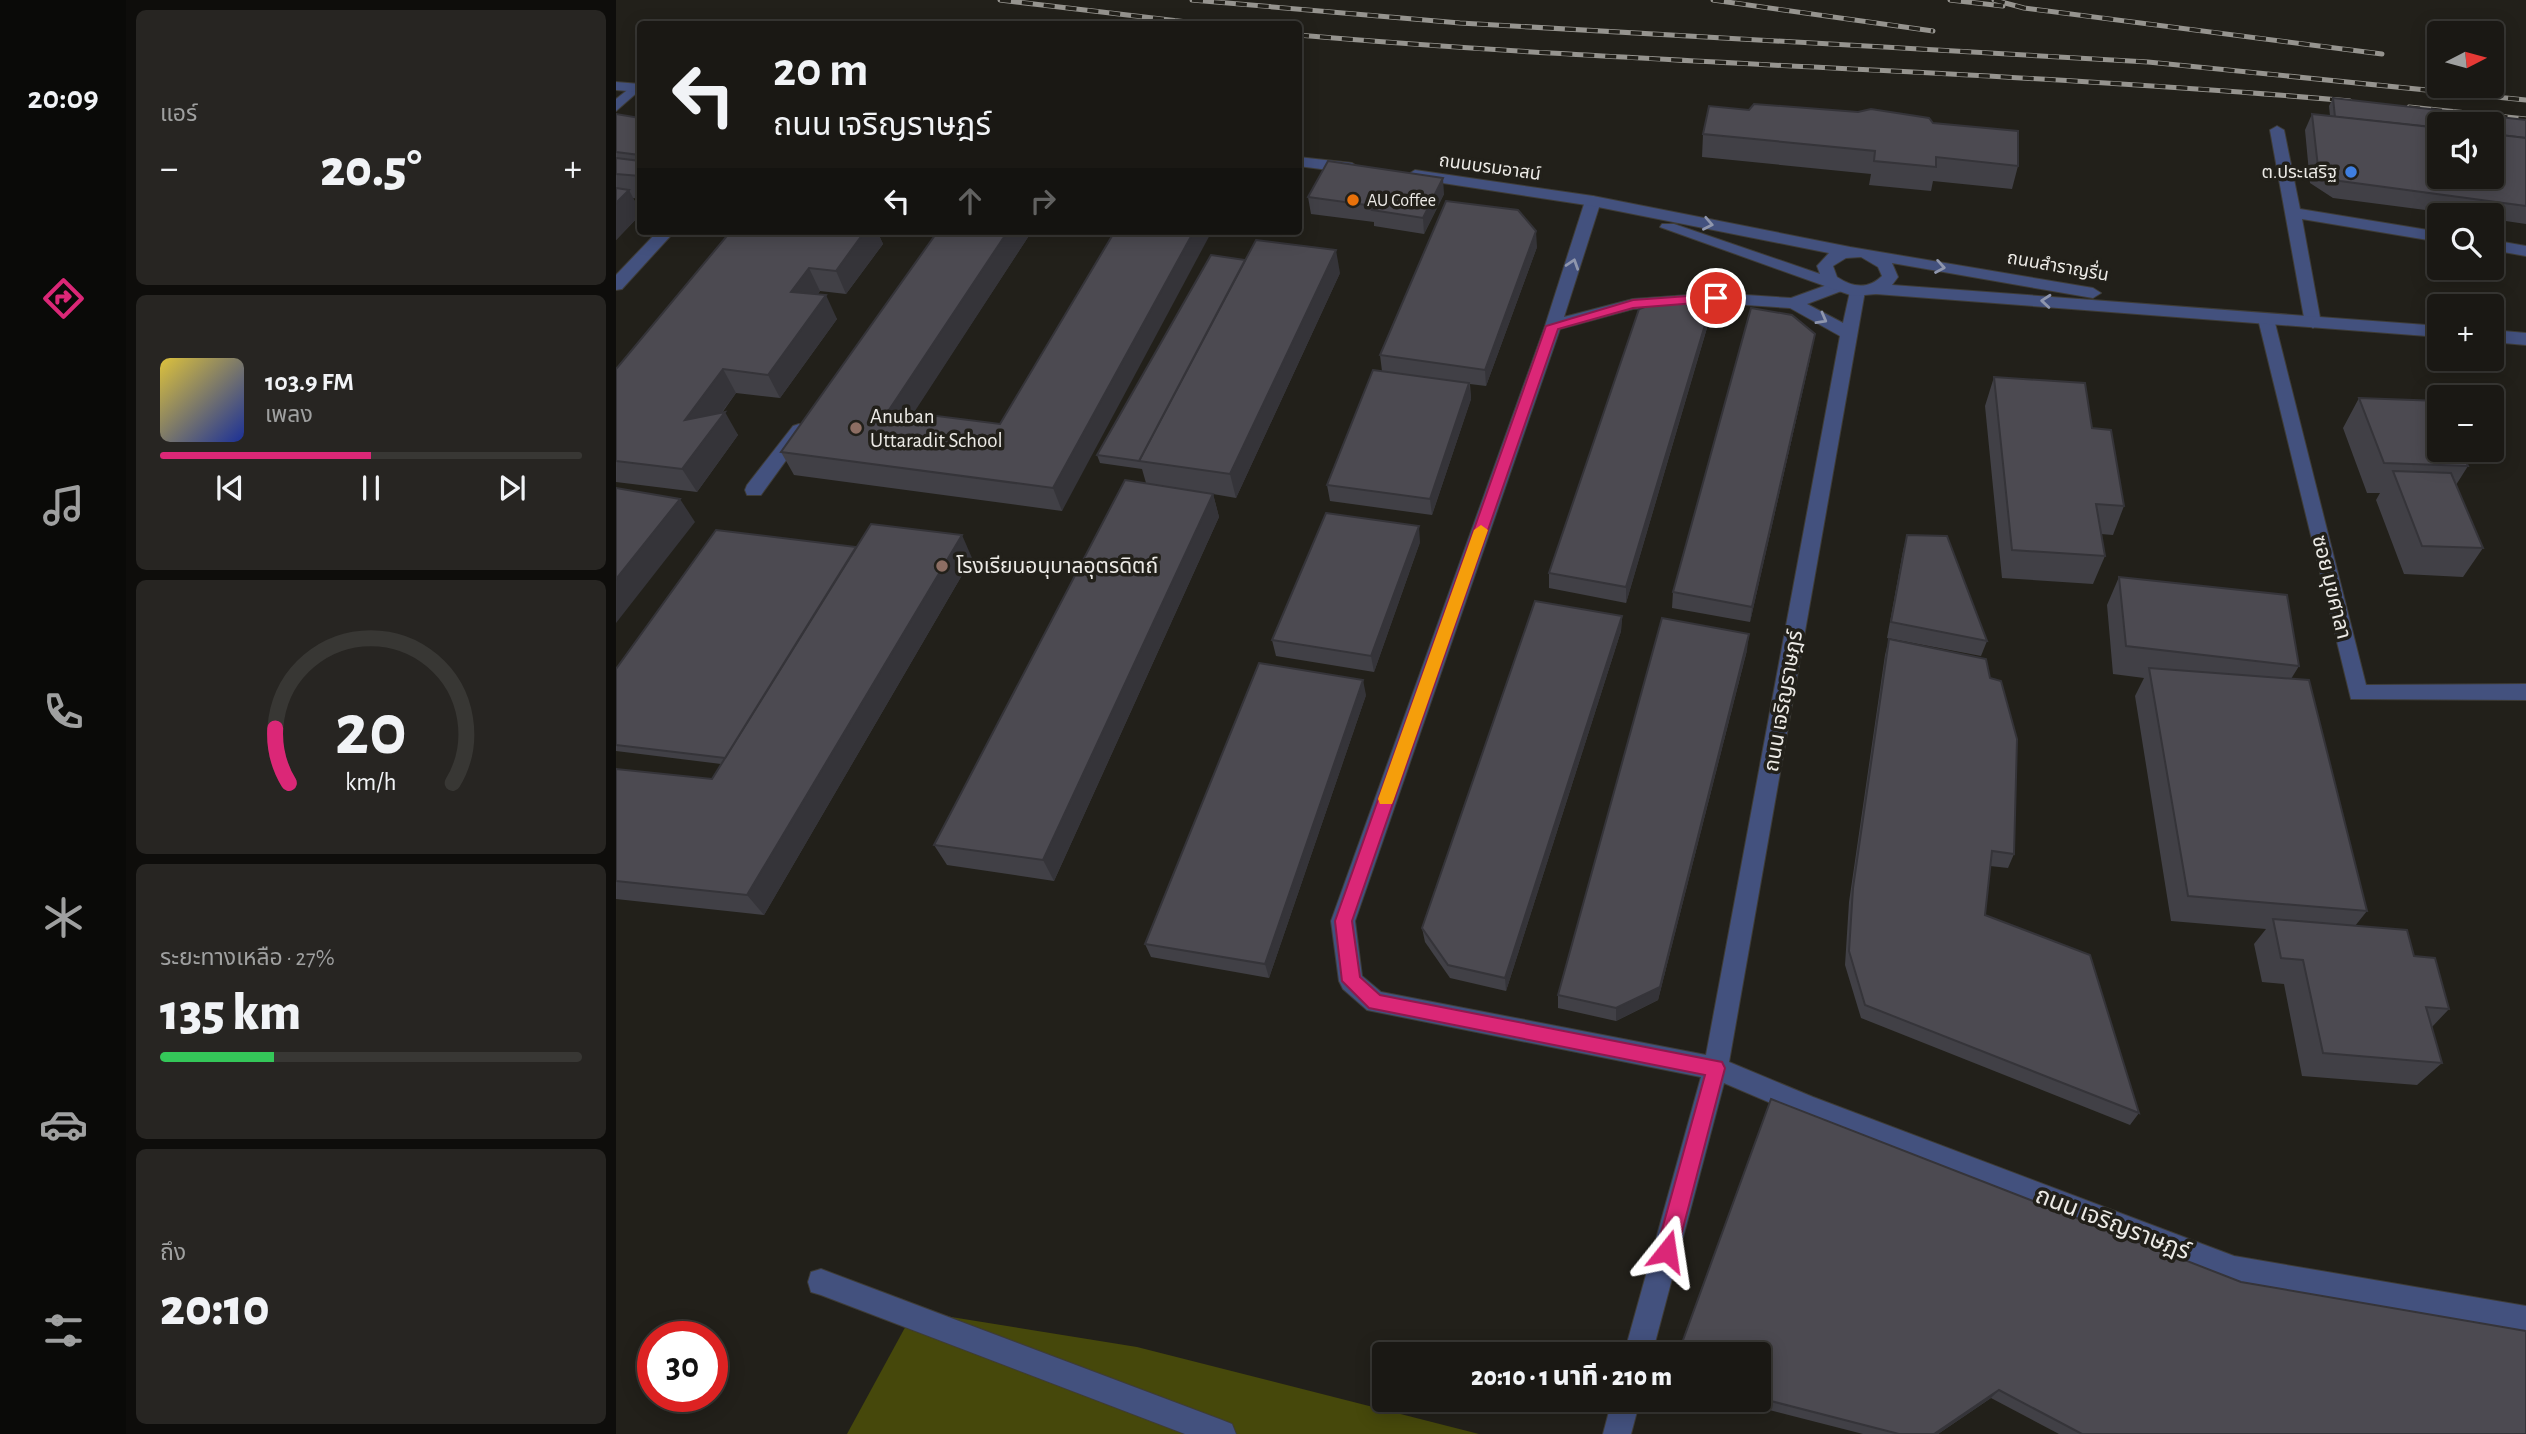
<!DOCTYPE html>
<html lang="th">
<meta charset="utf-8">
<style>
body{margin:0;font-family:"Alegreya Sans","Noto Sans Thai",sans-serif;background:#272522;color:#f1f3f6;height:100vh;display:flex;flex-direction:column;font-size:26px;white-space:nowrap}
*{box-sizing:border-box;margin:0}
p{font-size:23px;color:#9fa0a0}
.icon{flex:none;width:38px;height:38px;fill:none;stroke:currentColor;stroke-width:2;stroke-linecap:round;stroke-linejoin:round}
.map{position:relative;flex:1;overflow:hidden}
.sheet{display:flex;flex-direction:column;gap:10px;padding:10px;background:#0e0d0b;width:490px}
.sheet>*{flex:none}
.hud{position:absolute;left:21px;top:21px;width:665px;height:214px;border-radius:7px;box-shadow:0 4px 18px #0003,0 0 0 2px #383734;background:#1a1814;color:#f1f3f6;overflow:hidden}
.needle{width:46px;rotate:84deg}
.fabs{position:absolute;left:1811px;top:21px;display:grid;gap:14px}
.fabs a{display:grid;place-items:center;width:77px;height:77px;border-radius:7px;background:#1a1814;box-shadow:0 4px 18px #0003,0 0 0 2px #383734;font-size:35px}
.speed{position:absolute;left:21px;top:1321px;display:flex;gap:14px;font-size:35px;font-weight:700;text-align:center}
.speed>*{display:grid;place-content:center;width:91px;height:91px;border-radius:50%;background:#1a1814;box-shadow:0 4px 18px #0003,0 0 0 2px #383734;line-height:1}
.speed .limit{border:10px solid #d22;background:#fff;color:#111}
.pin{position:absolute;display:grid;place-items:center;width:60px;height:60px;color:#fff;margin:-30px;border:4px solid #fff;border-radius:50%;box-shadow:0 2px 7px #0007}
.me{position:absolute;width:77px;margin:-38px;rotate:15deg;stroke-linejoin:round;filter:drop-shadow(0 0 5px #0008)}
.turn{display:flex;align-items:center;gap:24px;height:147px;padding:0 21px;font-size:32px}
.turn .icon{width:91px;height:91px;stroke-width:2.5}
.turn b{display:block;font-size:49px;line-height:60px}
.lanes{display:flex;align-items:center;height:66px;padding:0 21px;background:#0003;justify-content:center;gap:35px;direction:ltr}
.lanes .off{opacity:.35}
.big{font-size:52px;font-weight:800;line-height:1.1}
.sheet .widget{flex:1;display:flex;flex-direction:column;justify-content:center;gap:10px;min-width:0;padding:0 24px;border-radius:10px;background:#272522}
.sheet .dial{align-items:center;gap:0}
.dial svg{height:182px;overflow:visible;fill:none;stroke:#383734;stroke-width:7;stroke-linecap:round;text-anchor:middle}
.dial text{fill:#f1f3f6;stroke:none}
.song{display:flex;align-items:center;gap:21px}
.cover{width:84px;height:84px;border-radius:10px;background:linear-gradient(135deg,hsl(50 70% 55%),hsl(230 70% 35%))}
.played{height:7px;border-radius:4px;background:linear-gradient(90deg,#db2777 50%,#383734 50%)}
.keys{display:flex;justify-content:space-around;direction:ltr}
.heat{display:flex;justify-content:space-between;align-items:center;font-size:38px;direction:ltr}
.charge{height:10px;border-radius:5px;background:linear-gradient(90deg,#34c759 27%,#383734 0)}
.trip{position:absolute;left:756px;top:1342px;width:399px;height:70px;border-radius:7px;background:#1a1814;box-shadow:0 4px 18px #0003,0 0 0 2px #383734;font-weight:800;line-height:70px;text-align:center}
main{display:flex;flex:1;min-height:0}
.tab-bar{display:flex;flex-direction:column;width:126px;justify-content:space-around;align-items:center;background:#0a0a08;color:#9fa0a0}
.tab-bar .icon{width:49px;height:49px}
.tab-bar .current{color:#db2777}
.tab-bar b{font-size:32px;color:#f1f3f6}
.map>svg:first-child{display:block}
.green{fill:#46480b}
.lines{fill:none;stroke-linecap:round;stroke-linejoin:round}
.service-casing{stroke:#3e3c37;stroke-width:2}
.minor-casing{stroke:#3e3c37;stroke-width:2}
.tertiary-casing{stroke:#3e3c37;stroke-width:2}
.service{fill:#43517e;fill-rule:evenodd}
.minor{fill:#43517e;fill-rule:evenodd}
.tertiary{fill:#43517e;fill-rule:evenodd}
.rail-casing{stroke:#96948f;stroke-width:5}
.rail{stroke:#22201a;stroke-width:3.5;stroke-dasharray:11;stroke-linecap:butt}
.wall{fill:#414046}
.shaded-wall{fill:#353439}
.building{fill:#4c4a51;stroke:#353439;stroke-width:2}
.oneway{stroke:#8f96ad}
.route{fill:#db2777;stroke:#8e194d;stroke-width:2}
.slow{fill:#f59e0b}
.shop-dot{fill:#3f7fe0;stroke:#22201a;stroke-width:2.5}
.food-dot{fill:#e8710a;stroke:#22201a;stroke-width:2.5}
.education-dot{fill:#8d6e63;stroke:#22201a;stroke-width:2.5}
.labels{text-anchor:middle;stroke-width:7;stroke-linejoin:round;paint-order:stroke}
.far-street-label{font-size:18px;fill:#eceae6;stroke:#22201a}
.far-poi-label{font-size:18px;fill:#eceae6;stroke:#22201a;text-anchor:end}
.poi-label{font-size:21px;fill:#eceae6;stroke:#22201a;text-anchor:start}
.street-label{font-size:21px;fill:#eceae6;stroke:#22201a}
.near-street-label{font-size:24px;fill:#eceae6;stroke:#22201a}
</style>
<main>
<nav class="tab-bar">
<b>20:09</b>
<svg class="icon current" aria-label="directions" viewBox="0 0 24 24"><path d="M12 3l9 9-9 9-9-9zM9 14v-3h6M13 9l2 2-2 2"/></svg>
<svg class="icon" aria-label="music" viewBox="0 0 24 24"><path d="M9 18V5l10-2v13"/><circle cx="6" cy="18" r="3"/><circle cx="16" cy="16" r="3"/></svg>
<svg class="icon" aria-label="phone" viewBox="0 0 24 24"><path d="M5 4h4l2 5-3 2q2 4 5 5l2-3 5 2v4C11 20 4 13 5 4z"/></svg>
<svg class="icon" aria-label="climate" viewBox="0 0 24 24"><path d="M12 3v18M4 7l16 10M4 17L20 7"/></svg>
<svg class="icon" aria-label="car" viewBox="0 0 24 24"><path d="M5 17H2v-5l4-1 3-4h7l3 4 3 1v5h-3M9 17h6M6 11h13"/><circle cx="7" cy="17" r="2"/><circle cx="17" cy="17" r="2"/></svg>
<svg class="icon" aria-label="filters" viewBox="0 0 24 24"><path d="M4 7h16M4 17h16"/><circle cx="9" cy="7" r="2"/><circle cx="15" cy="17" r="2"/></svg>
</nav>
<section class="sheet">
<div class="widget"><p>แอร์</p>
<div class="heat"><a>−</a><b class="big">20.5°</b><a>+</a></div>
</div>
<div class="widget">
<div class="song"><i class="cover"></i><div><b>103.9 FM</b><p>เพลง</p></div></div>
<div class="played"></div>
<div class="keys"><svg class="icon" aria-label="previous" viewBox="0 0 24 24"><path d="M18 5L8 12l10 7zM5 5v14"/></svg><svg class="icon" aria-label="pause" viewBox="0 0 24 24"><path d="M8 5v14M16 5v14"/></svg><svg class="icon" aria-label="next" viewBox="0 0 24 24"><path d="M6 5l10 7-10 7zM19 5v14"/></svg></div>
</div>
<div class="widget dial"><svg viewBox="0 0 100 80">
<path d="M14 69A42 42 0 1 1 86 69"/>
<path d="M14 69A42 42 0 0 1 8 45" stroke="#db2777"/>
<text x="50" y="56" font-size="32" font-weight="700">20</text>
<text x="50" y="72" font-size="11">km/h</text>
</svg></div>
<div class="widget"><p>ระยะทางเหลือ · 27%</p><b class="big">135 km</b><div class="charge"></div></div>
<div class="widget"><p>ถึง</p><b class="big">20:10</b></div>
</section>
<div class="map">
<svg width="1910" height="1434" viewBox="0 0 1910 1434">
<rect width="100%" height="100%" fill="#22201a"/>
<!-- green -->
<polygon class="green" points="298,1311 521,1347 863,1434 231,1434"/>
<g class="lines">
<!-- service casing -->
<g class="service-casing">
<g id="service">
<polygon points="1661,126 1668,130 1684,209 1824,232 1824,242 1686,219 1705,323 1697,328 1689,323 1654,130"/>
<polygon points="42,231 59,231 6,289 0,290 0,275"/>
<polygon points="1876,240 1910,246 1910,256 1876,250"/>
<polygon points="1650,314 1658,319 1750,685 1910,684 1910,700 1735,699 1642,319"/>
</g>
</g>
<!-- minor casing -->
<g class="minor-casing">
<g id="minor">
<polygon points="19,84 24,85 24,90 0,111 0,99"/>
<path d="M 977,196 L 985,201 L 948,317 L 1017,299 L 1100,293 L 1175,298 L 1222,281 L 1228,282 L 1228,290 L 1191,304 L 1227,323 L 1235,287 L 1247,287 L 1249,291 L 1113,1062 L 1197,1097 L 1618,1256 L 1910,1306 L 1910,1334 L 1618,1282 L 1192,1119 L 1108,1083 L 1036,1354 L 1008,1354 L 1085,1077 L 751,1010 L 727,989 L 723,981 L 715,921 L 929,326 L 969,201 ZM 1100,303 L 1174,308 L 1224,336 L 1090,1055 L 765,992 L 746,976 L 739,921 L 944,329 L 1017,309 Z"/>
<polygon points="183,424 189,426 192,430 189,434 145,495 131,495 129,490 131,485 177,426"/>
<polygon points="205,1269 606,1420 616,1424 620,1434 569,1434 205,1295 195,1292 192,1282 195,1272"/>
<polygon points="996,1400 1024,1400 1015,1434 987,1434"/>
</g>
</g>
<!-- tertiary casing -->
<g class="tertiary-casing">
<g id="tertiary">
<polygon points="0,82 24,84 24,92 0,90"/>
<polygon points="682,157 736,163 744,168 736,173 682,166"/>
<path d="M 799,170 L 977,196 L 1234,247 L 1477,288 L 1485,293 L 1477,298 L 1276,263 L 1282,277 L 1276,285 L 1824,326 L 1824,337 L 1260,294 L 1237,296 L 1044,227 L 1046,224 L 1058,224 L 1204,274 L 1201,266 L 1213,253 L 977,206 L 794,178 L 791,175 ZM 1245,257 L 1262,267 L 1266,276 C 1252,290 1236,287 1221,277 L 1217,266 L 1230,258 Z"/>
<polygon points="1876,330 1910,333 1910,345 1876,342"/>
</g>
</g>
<!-- service -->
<use href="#service" class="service"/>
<!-- minor -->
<use href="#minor" class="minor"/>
<!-- tertiary -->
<use href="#tertiary" class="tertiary"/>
<!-- rail casing -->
<g class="rail-casing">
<g id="rail">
<polyline points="384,0 588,24"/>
<polyline points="576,0 844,23 1532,62 1910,100"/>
<polyline points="1097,0 1317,31"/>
<polyline points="1334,0 1387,6"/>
<polyline points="1378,0 1408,8 1766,54"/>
<path d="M 682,35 C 1032,65 1384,70 1734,101"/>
<polyline points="1793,107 1910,119"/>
</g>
</g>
<!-- rail -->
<use href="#rail" class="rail"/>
</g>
<!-- wall -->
<g class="wall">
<polygon points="1717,98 1910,120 1910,224 1876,219 1876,215 1848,215 1717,198 1694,183 1689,130 1696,114 1714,116 1713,106"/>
<polygon points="1133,110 1317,123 1402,166 1396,189 1317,181 1315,191 1253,185 1255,174 1086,157 1087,134"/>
<polygon points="0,114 24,118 24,199 17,198 24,211 24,215 0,240"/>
<polygon points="828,194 808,234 758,226 758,222 695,214 692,197"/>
<polygon points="115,231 261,231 267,244 230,294 204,291 202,294 221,319 164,398 120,393 106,413 122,435 81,492 0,482 0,369"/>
<polygon points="322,231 416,231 297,413 384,424 499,231 446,511 178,475 165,452"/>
<polygon points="921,247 870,386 854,384 855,399 816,515 714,501 711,485 766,371 764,355"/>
<polygon points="724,273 620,498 597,494 603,517 438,881 331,865 318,845 530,483 526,469 484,463 481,455"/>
<polygon points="1093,321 1010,603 933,588 933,573"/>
<polygon points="1196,350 1134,622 1056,608 1057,592"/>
<polygon points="1378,377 1476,428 1508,506 1497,535 1485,534 1489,556 1477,584 1386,578 1369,406"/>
<polygon points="1743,398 1852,466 1840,485 1867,548 1847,577 1788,574 1760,500 1764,493 1751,493 1727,428"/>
<polygon points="1291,535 1371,641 1365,656 1271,638 1287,551"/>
<polygon points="804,542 758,672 660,656 656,640"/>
<polygon points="240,547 356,558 148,915 0,899 0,769 96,779 105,764 0,751 0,669"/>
<polygon points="1503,577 1683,666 1675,679 1751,911 1739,926 1798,956 1833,1009 1816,1027 1826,1063 1801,1085 1686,1076 1668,984 1646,982 1638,944 1650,929 1555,921 1519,696 1528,678 1497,674 1491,605"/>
<polygon points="1006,616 1005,631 890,991 834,978 809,942 806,928"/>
<polygon points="1273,639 1398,854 1392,868 1374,866 1369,915 1523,1113 1514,1125 1245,1018 1229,965 1233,902 1269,655"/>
<polygon points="1131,650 1042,1000 1000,1021 942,1008 942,995"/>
<polygon points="750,695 653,978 535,957 529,944"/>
<polygon points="1625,1282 1910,1434 1443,1434 1375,1398 1322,1434 1247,1434 1114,1400 1143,1400 1143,1354"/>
</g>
<!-- shaded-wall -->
<g class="shaded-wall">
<polygon points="827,178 828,194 808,234 807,218"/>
<polygon points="13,190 24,211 24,215 0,240 0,203"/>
<polygon points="245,231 261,231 267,244 230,294 220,271"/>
<polygon points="392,231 416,231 284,434 273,410"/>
<polygon points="578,231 596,231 446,511 437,488"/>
<polygon points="920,231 921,247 870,386 869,370"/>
<polygon points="720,250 724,273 620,498 614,474"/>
<polygon points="193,268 204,291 187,315 175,292"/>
<polygon points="210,295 221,319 164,398 152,375"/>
<polygon points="1095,305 1093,321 1010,603 1010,587"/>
<polygon points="1199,334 1196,350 1134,622 1136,607"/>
<polygon points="107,369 120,393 83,443 69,420"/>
<polygon points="853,383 855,399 816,515 814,499"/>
<polygon points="109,412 122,435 81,492 66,469"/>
<polygon points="597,494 603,517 438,881 427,860"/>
<polygon points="64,499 79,522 0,623 0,579"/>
<polygon points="803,526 804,542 758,672 755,656"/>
<polygon points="346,535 356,558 148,915 131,895"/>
<polygon points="1006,616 1005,631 890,991 889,978"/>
<polygon points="1133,634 1131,650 1042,1000 1000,1021 1000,1008"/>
<polygon points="747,680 750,695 653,978 649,964"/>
<polygon points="1383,1390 1375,1398 1322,1434 1318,1434"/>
</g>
<!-- building -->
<g class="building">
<polygon points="1717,98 1910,120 1910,138 1876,134 1876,124 1824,124 1824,128 1719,117"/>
<polygon points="1138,104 1242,112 1255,109 1313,118 1317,123 1402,131 1402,166 1320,157 1320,167 1258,161 1259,151 1087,134 1093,106 1133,110"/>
<polygon points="0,114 24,118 24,155 0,152"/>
<polygon points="1696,114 1824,128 1824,177 1876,177 1876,134 1910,138 1910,206 1724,181 1702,167"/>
<polygon points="0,158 24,161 24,176 0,174"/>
<polygon points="712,161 827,178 807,218 756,210 758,206 692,197"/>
<polygon points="0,188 13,190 0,203"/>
<polygon points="830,201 902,210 920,231 869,370 764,355"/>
<polygon points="115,231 249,231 220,271 193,268 175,292 210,295 152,375 107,369 69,420 109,412 66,469 0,461 0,369"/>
<polygon points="322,231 392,231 273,410 384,424 499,231 578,231 437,488 165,452"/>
<polygon points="640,240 720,250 614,474 523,461"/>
<polygon points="595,255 629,260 523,461 481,455"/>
<polygon points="1054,298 1095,305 1010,587 933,573 1023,309"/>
<polygon points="1135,308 1176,315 1199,334 1136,607 1057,592"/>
<polygon points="757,370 853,383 814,499 711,485"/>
<polygon points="1378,377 1469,383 1476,428 1495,430 1508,506 1480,504 1489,556 1396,550"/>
<polygon points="1743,398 1824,401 1824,450 1845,450 1852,466 1768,463"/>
<polygon points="1777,471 1835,473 1867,548 1806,546"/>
<polygon points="509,480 597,494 427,860 318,845"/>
<polygon points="0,488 64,499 0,579"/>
<polygon points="710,513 803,526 755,656 656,640"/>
<polygon points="255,524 346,535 131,895 0,881 0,769 96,779"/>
<polygon points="100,530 240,547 109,758 0,745 0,669"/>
<polygon points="1291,535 1331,536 1371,641 1275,622"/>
<polygon points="1503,577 1671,595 1683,666 1510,646"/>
<polygon points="919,601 1006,616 889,978 832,965 806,928"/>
<polygon points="1046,618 1133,634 1044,987 1000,1008 942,995"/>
<polygon points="1273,639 1370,659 1374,678 1385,681 1401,739 1398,854 1376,851 1369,915 1474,955 1523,1113 1249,1005 1233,951 1237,888"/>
<polygon points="643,663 747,680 649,964 529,944"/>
<polygon points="1533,668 1693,680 1751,911 1572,896"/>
<polygon points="1657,919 1791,930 1798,956 1819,958 1833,1009 1810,1007 1826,1063 1707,1053 1687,960 1665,958"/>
<polygon points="1155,1099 1625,1282 1910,1331 1910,1434 1466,1434 1383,1390 1318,1434 1283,1434 1143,1398 1143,1354 1062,1354"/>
</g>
<!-- one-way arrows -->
<defs><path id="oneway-chevron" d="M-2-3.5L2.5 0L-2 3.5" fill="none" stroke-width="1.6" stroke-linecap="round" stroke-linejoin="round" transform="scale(1.75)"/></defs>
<g class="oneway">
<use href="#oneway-chevron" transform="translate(1092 224) rotate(11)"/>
<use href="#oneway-chevron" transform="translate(957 264) rotate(-72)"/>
<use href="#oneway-chevron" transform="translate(1324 267) rotate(10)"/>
<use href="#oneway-chevron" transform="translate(1430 301) rotate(-175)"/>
<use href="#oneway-chevron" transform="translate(1206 319) rotate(29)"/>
</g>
<!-- route -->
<polygon class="route" points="1100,294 1107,298 1105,301 1017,308 942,329 736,921 744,977 764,995 1106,1062 1109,1068 1061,1251 1058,1258 1051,1261 1043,1258 1040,1251 1089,1075 753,1008 726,981 719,921 930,326 1017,300"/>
<!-- slow -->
<polygon class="slow" points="865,525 872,530 778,799 776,804 764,804 762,799 858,530"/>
<!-- markers -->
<circle class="shop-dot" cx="1735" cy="172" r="7"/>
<circle class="food-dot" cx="737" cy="200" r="7"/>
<g class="education-dot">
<circle cx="240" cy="428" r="7"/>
<circle cx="326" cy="566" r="7"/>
</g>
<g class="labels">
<!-- far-street labels -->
<g class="far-street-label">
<text transform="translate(874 167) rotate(8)" y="6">ถนนบรมอาสน์</text>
<text transform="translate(1442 266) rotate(10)" y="6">ถนนสำราญรื่น</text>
</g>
<!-- far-poi labels -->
<g class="far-poi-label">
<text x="1721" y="178">ต.ประเสริฐ</text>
<text x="751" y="206" text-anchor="start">AU Coffee</text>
</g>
<!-- poi labels -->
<g class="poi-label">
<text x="254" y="423">Anuban<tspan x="254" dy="24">Uttaradit School</tspan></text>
<text x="340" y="573">โรงเรียนอนุบาลอุตรดิตถ์</text>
</g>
<!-- street labels -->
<g class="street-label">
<text transform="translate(1716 587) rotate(76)" y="7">ซอย มุขศาลา</text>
<text transform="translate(1167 701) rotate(-80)" y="7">ถนน เจริญราษฎร์</text>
</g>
<!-- near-street labels -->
<g class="near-street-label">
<text transform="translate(1497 1223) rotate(21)" y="8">ถนน เจริญราษฎร์</text>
</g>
</g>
</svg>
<div class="fabs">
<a><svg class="needle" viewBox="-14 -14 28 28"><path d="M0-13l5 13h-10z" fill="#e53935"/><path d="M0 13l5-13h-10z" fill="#9fa0a0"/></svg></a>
<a><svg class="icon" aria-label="sound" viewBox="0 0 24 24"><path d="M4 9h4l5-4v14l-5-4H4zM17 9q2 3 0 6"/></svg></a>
<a><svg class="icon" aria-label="search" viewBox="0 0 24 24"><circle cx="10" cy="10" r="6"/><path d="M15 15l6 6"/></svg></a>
<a>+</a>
<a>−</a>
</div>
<div class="speed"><div class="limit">30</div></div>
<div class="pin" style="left:1100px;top:298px;background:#d93025"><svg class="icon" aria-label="arrive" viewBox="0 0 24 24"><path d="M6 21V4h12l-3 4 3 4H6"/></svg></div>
<svg class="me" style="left:1051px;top:1251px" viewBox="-20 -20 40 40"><path d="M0-17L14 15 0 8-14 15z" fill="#db2777" stroke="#fff" stroke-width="4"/></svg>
<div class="trip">20:10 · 1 นาที · 210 m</div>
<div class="hud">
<div class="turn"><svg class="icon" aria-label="left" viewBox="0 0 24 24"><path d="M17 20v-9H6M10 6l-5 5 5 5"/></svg><div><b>20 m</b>ถนน เจริญราษฎร์</div></div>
<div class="lanes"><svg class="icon" aria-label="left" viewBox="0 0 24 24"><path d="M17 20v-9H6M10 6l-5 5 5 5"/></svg><svg class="icon off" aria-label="ahead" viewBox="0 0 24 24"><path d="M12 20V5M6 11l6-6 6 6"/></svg><svg class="icon off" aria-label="right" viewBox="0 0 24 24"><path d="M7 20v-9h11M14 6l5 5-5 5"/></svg></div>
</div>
</div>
</main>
